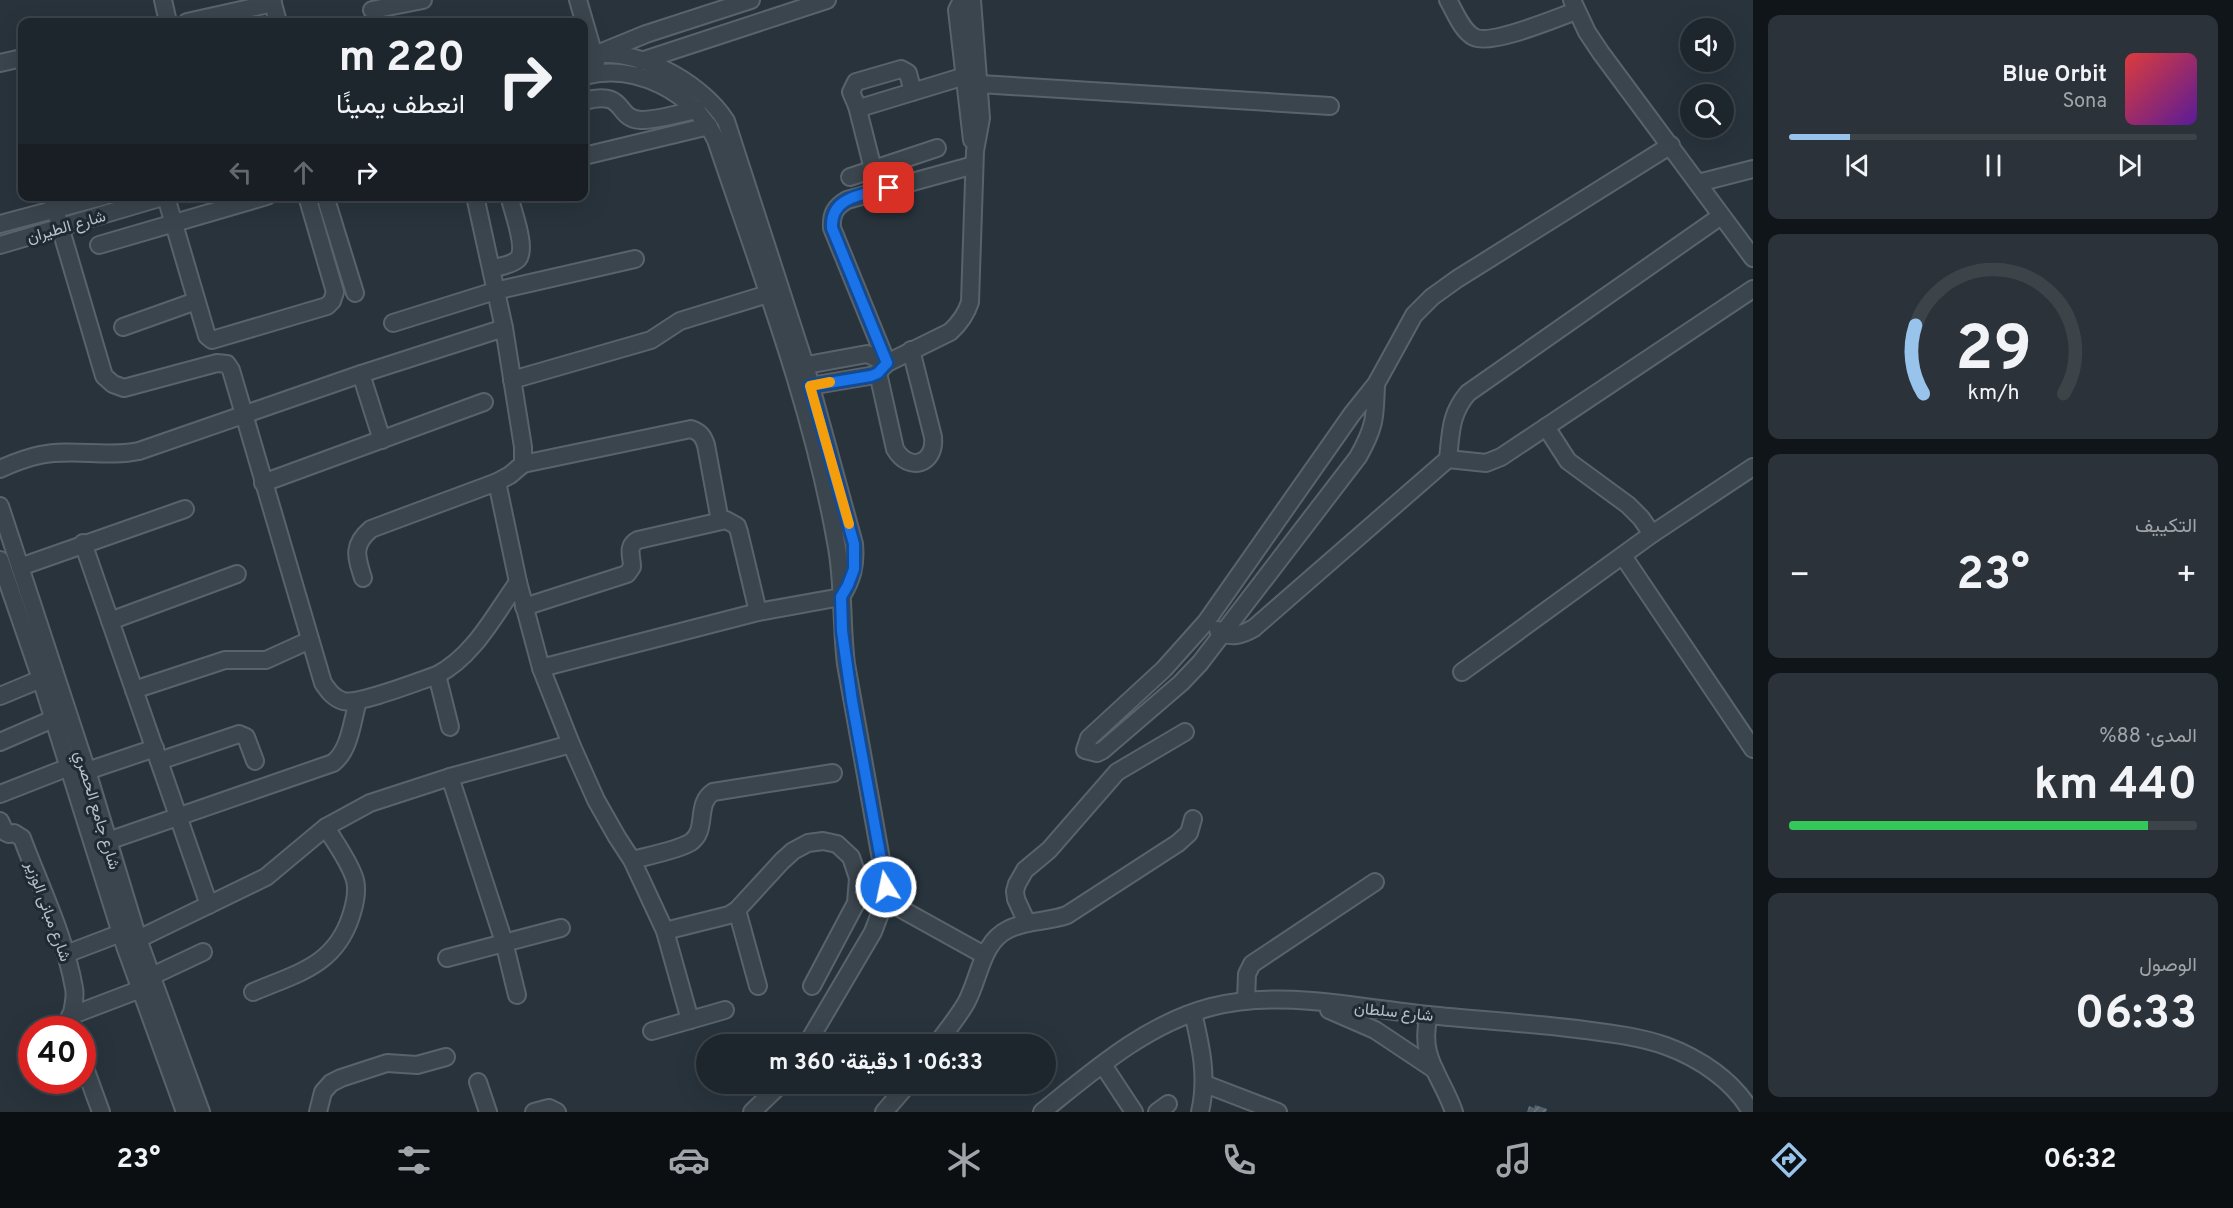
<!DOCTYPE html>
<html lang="ar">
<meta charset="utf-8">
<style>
body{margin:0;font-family:Overpass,Vazirmatn,sans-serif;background:#2b3239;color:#f1f3f6;direction:rtl;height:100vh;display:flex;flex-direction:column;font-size:22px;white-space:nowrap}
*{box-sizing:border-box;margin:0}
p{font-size:20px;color:#a1a5aa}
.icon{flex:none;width:33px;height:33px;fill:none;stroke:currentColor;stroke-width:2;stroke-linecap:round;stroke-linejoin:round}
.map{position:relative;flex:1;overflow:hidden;direction:ltr}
.details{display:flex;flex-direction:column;gap:15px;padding:15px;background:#101519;width:480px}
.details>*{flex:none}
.hud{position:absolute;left:18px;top:18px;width:570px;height:183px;border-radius:12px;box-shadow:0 6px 24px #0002,0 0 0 2px #3c4349;direction:rtl;background:#1e262d;color:#f1f3f6;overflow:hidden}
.tools{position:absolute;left:1680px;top:18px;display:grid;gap:12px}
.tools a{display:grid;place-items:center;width:54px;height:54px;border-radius:50%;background:#1e262d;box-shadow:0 6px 24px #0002,0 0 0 2px #3c4349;font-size:30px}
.speed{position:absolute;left:18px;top:1016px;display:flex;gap:12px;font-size:30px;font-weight:700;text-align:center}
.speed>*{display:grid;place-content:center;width:78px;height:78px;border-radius:50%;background:#1e262d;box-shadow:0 6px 24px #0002,0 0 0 2px #3c4349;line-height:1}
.speed .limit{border:9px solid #d22;background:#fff;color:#111}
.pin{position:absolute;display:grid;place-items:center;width:51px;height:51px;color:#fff;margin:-26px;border-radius:12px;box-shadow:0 3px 9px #0006}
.me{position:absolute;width:66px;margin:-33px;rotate:350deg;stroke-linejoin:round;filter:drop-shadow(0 0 4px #0008)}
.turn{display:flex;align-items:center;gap:21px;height:126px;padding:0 24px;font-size:27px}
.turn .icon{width:78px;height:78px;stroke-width:2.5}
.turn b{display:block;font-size:42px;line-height:51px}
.lanes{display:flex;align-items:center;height:57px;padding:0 24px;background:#0003;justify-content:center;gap:30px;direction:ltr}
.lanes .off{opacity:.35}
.big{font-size:45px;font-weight:700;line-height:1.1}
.details .card{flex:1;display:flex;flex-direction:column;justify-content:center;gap:9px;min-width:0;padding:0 21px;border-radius:12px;background:#2b3239}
.details .dial{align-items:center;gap:0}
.dial svg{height:156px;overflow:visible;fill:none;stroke:#3c4349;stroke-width:7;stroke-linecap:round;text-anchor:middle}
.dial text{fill:#f1f3f6;stroke:none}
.song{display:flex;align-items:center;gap:18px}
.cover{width:72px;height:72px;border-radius:9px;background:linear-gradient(135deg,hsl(0 70% 55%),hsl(270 70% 35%))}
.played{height:6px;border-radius:3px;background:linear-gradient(90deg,#98c4ec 15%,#3c4349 15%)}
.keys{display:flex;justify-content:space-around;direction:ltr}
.heat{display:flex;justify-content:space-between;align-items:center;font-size:33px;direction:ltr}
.charge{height:9px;border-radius:4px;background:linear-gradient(90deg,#34c759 88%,#3c4349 0)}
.trip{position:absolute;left:696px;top:1034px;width:360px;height:60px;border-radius:30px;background:#1e262d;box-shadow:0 6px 24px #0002,0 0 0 2px #3c4349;font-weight:700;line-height:60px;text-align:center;direction:rtl}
.tabs{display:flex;height:96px;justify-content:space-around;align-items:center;background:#0c0f12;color:#a1a5aa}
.tabs .icon{width:42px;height:42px}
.tabs .on{color:#98c4ec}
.tabs b{font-size:27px;color:#f1f3f6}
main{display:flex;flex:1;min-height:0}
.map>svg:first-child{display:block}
.building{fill:url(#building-hatch)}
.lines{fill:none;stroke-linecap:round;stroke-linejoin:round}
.minor-casing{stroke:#59636b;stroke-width:20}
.minor{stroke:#3b454d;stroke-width:16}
.route-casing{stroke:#114b97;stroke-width:15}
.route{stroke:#1a73e8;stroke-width:10}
.slow{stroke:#f59e0b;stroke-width:10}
.labels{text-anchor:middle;stroke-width:6;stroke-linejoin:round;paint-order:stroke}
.street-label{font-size:16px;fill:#b8c0c8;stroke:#202a32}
</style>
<main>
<section class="details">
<div class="card">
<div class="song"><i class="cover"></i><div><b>Blue Orbit</b><p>Sona</p></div></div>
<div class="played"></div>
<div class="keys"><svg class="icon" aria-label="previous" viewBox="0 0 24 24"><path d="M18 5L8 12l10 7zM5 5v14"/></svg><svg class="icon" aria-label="pause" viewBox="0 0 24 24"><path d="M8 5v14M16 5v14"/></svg><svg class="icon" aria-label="next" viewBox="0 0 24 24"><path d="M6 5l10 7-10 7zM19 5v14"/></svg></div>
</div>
<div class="card dial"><svg viewBox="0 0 100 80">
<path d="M14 69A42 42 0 1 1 86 69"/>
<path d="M14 69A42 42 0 0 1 10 34" stroke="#98c4ec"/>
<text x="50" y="56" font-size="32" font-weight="700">29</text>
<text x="50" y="72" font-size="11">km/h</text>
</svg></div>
<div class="card"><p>التكييف</p>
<div class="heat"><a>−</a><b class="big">23°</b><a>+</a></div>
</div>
<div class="card"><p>المدى · 88%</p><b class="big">440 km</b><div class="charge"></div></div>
<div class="card"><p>الوصول</p><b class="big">06:33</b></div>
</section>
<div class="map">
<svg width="1753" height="1112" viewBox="0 0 1753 1112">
<defs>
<pattern id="building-hatch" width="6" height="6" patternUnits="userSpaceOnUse" patternTransform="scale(1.5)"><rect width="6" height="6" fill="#53606a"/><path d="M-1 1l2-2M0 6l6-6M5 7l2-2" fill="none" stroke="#6a757e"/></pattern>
</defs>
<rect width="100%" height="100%" fill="#28333c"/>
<!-- building -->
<polygon class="building" points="1535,1105 1547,1109 1546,1112 1527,1112 1529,1106 1534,1108"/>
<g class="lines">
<!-- minor casing -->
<g class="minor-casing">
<g id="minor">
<polyline points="163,0 168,22"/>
<polyline points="272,0 278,22"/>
<polyline points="578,0 596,62"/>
<polyline points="962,0 957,10 972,140"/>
<path d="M 1448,0 C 1455,12 1462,31 1474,37 C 1491,46 1556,18 1576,11"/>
<polyline points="1572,0 1587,32 1601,53 1753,258"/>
<polyline points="372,10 423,0"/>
<polyline points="187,22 273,3"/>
<polyline points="602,52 646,34 751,0"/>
<polyline points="641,61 827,0"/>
<polyline points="0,63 22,58"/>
<path d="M 584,76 C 636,62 693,92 716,140 C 760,271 812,406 836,542 C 844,582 841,624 846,664 L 886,887 L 885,900 L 873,932 L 807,1044"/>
<polyline points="980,84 1330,106"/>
<polyline points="913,92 908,73 901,69 856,82 851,92 857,106 863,107 965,76"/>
<path d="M 584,101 C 628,89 614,119 641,120 C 659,120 679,113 697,110"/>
<polyline points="857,106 873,169"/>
<polyline points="584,156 709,126"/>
<polyline points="850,177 937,148"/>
<polyline points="1698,183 1753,169"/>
<path d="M 51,196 L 104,376 L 113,384 L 124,388 L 217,363 L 227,364 L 231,370 L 323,683 C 328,690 333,698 343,701 C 359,705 419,681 437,675 C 474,656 495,614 518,582"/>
<polyline points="325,196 355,293"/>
<polyline points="166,197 207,336 212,340 327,306 332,301 335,292 307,196"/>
<polyline points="0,224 105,196"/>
<polyline points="0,245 166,196"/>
<polyline points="99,245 267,196"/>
<path d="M 492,269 C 500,266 512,265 518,259 C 527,248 513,212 510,199"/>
<polyline points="393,323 495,291 635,259"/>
<polyline points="123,327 196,301"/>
<path d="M 887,363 L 832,228 C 831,214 835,207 847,200 L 974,165"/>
<polyline points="796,367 867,354 887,363"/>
<path d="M 878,373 L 895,449 C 909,473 936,464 933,437 L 911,350"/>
<polyline points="361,374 382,440"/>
<polyline points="512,380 651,340 680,321 768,294"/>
<path d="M 1376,384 C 1375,418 1375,427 1358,457 L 1200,663 L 1181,683 L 1103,750 L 1097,753 L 1085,750 L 1089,738 L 1164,669 L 1206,622 L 1352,414 L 1376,384 L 1414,315 L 1432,297 L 1457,279 L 1671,145"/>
<path d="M 810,386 L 875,375 L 887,363 L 950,332 C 960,323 966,315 970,302 L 975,151 L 981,118 L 972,0"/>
<polyline points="1546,427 1568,461 1628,505 1641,518 1652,534"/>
<polyline points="1448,459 1486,463 1501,457 1753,289"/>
<path d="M 523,464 L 691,429 C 700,432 703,436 706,445 L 720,521"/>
<path d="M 0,469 C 13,463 26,458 40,455 C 73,448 106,458 139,451 L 361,374 L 504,328"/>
<polyline points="497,482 518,582 541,668 571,744 596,800 617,837 632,860 665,931 690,1020"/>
<polyline points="263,483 484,402"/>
<polyline points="0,506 87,771 138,939 201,1112"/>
<polyline points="83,543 209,905"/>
<polyline points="1623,556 1753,749"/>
<polyline points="0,560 41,679 125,946 185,1112"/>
<polyline points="20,567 185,509"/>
<path d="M 363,578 C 356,556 352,545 371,529 L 497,482 L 510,475 L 523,464 L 523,447 L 504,328 L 475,196"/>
<path d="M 524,607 L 627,574 L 632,567 C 632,556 626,546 638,540 L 726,520 L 737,526 L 739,532 L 758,612"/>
<polyline points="110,621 237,574"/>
<path d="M 1218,630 C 1230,639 1242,635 1254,628 L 1448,459 C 1451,432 1450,414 1468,393 L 1721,216"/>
<path d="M 541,668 L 758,612 L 841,597 C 852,580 856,565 854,544 L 805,365 L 726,121 C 701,81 630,43 584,57"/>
<polyline points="1462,672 1652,534 1753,467"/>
<polyline points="437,675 450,727"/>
<polyline points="134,690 225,660 266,660 310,640"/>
<polyline points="0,696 41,679"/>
<polyline points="0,742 53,719"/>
<polyline points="159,761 239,734 246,737 255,761"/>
<polyline points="87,771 155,748"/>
<polyline points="450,777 504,942 517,995"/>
<polyline points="0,794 69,767"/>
<path d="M 0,821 L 5,832 L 9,834 L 14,833 L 22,838 C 40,886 65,937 74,988 C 77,1002 69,1015 71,1029"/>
<path d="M 108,841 L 333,763 C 350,750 352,721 358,701"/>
<path d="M 632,860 C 647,856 679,850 691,842 C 708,830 695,804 713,792 L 833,773"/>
<polyline points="885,900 984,955"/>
<polyline points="737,910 758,986"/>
<polyline points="1027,923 1016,899 1015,891 1017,884 1025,870 1049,850 1117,772 1185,732"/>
<polyline points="665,931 729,915 737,910 782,861 793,851 808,843 823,841 837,844 851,857 858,878 856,903 812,986"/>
<polyline points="128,944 266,877 326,827 370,803 450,777 571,744"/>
<polyline points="66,954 121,933"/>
<polyline points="447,958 561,928"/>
<polyline points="152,976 203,952"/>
<path d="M 253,992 C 297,973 335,966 351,916 C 355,904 358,892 355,880 C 350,862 335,843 326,827"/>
<polyline points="1246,1000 1247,974 1252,964 1375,882"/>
<polyline points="1329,1010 1375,1030 1435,1070"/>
<path d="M 1193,1013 C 1201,1047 1208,1077 1200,1112"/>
<path d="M 1429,1015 C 1418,1058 1441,1074 1454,1112"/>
<polyline points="70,1016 141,989"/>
<polyline points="652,1031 725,1010"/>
<path d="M 937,1044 C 947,1030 958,1017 966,1003 C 980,978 981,942 1009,929 C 1027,920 1048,922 1067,915 L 1178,843 L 1189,833 L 1193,819"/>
<polyline points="82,1060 101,1112"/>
<polyline points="1103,1065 1134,1112"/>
<polyline points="478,1082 488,1112"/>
<polyline points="1205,1084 1278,1112"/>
<polyline points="318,1112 323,1092 331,1083 341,1078 387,1063 417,1065 446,1057"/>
<polyline points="534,1112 549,1108 557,1112"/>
<polyline points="752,1112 782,1083"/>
<polyline points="884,1112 909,1083"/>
<path d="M 1042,1112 C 1093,1071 1146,1024 1211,1007 C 1280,989 1358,1008 1428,1015 C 1478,1020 1528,1023 1577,1029 C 1608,1033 1637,1036 1666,1046 C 1699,1058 1734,1081 1751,1112"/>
<polyline points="1157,1112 1168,1104"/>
</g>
</g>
<!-- minor -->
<use href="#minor" class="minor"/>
</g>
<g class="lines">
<!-- route casing -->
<g class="route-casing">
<path id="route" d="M 886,887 L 852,701 L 842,631 L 841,597 L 848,585 L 854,569 L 854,544 L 810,386 L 871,376 L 878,373 L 887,363 L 832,228 C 830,195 865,195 889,188"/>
</g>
<!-- route -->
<use href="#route" class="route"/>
<!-- slow -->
<polyline class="slow" points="830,382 810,386 849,524"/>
</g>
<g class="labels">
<!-- street labels -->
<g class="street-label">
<text transform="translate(66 226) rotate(-16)" y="6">شارع الطيران</text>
<text transform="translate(98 810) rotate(73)" y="6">شارع جامع الحصري</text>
<text transform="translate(49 911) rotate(70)" y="6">شارع مبانى الوزير</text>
<text transform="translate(1394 1011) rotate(6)" y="6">شارع سلطان</text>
</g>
</g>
</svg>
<div class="tools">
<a><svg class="icon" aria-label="sound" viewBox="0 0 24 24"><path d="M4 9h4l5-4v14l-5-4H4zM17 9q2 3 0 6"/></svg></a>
<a><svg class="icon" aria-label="search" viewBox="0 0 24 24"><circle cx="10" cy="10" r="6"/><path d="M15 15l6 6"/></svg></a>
</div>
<div class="speed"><div class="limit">40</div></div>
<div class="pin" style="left:889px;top:188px;background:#d93025"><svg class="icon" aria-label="arrive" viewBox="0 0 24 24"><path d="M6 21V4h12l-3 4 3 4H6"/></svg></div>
<svg class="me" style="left:886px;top:887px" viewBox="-20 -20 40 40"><circle r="17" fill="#1a73e8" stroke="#fff" stroke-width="3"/><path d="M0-11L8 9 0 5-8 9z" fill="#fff"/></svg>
<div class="trip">06:33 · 1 دقيقة · 360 m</div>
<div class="hud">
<div class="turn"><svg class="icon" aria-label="right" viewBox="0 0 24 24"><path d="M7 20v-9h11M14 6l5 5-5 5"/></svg><div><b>220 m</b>انعطف يمينًا</div></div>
<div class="lanes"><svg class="icon off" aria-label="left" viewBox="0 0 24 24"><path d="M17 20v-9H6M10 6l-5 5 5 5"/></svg><svg class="icon off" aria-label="ahead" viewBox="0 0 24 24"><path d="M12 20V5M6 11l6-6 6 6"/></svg><svg class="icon" aria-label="right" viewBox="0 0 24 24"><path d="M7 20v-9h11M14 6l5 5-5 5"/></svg></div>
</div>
</div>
</main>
<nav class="tabs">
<b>06:32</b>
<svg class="icon on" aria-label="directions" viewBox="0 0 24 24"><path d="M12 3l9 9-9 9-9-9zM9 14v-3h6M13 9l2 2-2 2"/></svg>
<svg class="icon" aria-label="music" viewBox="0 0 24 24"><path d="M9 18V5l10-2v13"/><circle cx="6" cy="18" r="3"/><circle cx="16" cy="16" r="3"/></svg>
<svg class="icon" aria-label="phone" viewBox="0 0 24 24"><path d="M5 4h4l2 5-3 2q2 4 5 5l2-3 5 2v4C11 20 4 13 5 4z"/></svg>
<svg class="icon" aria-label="climate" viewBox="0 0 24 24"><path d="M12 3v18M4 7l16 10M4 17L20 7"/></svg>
<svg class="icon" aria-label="car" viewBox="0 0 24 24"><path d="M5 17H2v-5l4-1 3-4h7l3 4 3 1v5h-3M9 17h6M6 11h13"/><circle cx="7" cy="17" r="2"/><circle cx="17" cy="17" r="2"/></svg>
<svg class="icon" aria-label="filters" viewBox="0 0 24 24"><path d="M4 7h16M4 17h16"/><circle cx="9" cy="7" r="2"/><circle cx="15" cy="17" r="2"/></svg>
<b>23°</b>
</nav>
